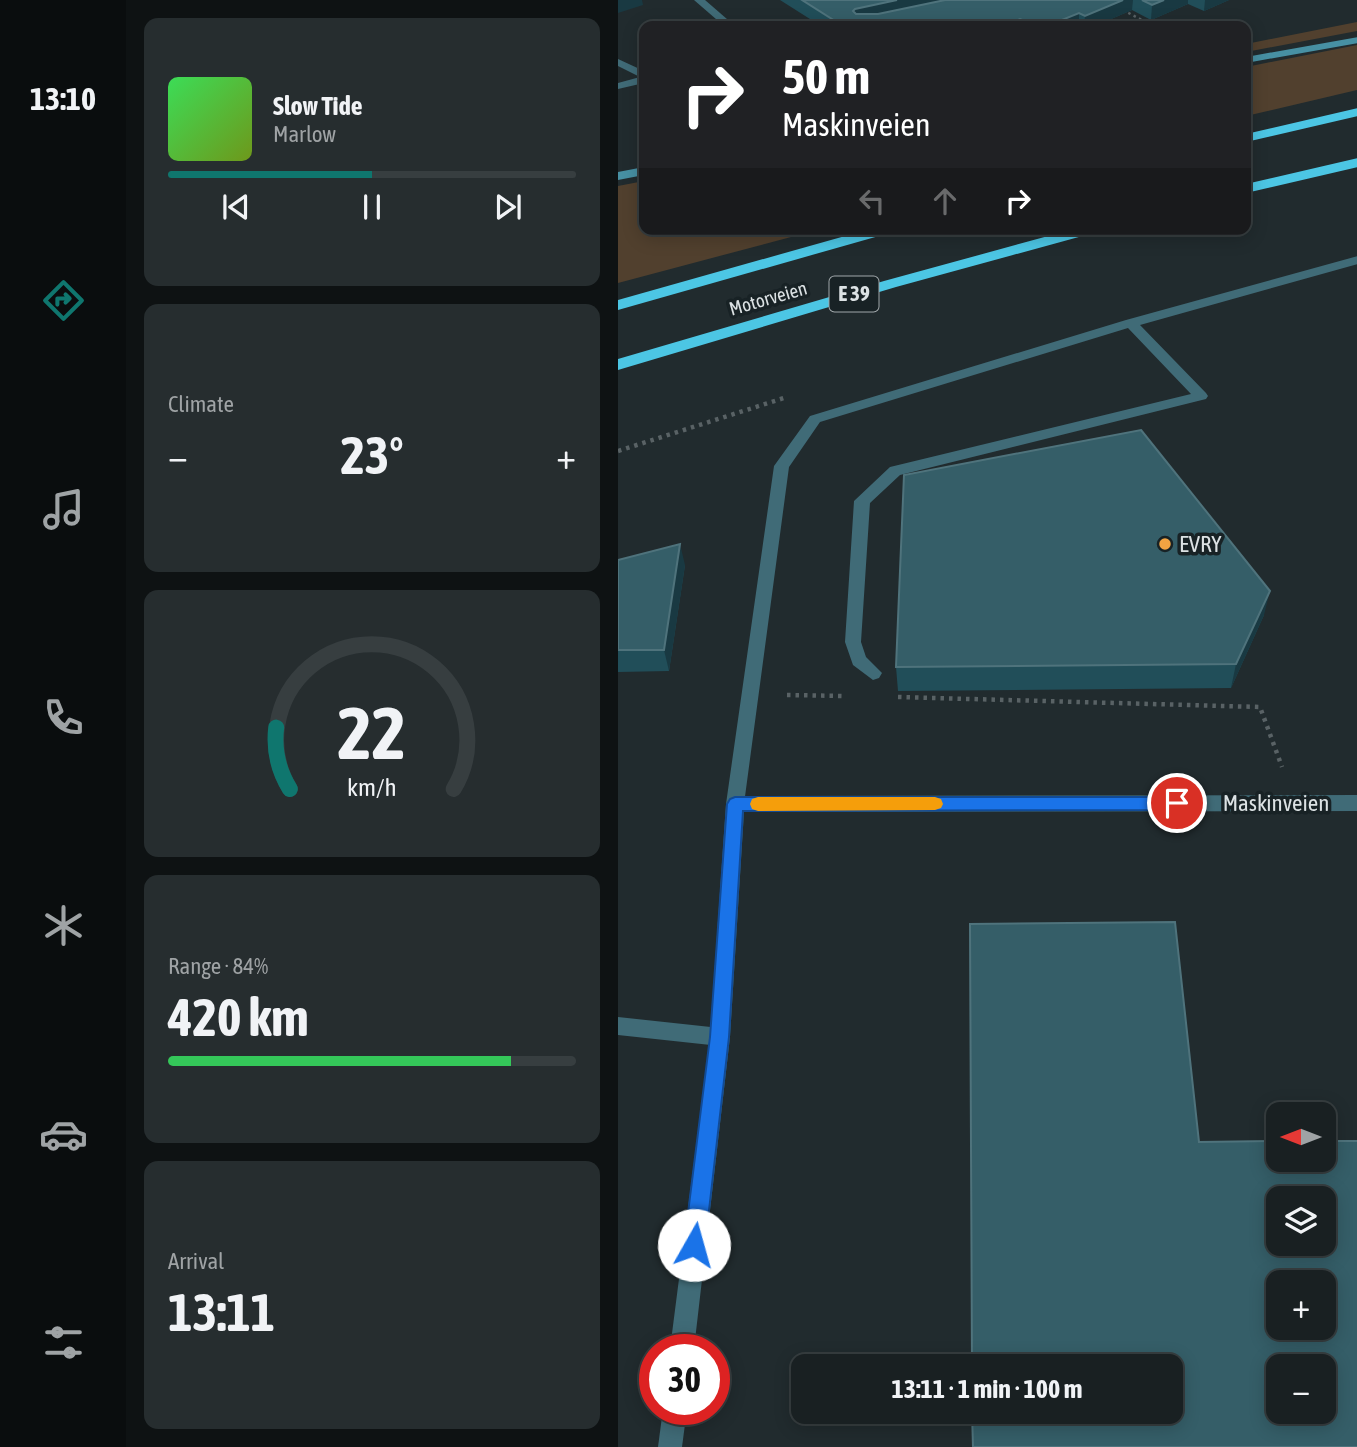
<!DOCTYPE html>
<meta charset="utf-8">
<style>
body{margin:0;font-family:"Asap Condensed",sans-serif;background:#262d2f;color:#f1f3f6;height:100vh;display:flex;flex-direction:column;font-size:26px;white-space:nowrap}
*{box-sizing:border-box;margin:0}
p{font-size:23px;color:#9fa3a5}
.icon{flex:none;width:38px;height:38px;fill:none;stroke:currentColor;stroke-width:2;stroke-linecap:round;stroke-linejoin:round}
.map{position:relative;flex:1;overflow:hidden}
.panel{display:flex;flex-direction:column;gap:18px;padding:18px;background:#0e1213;width:492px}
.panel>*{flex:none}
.hud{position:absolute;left:21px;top:21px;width:612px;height:214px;border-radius:14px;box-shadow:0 4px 18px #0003,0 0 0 2px #373e40;background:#202124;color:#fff;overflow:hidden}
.needle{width:46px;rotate:270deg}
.controls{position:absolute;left:648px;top:1102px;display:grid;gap:14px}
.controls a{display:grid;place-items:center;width:70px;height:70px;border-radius:14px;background:#192022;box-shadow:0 4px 18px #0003,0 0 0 2px #373e40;font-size:35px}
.speed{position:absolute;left:21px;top:1334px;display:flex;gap:14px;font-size:35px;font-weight:700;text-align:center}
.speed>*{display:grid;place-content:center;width:91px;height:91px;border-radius:50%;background:#192022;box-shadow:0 4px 18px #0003,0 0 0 2px #373e40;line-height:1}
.speed .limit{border:10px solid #d22;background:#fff;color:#111}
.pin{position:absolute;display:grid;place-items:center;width:60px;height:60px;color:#fff;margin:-30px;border:4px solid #fff;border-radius:50%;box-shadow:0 2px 7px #0007}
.me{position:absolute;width:77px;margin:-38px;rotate:7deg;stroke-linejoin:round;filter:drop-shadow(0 0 5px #0008)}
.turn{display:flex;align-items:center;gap:24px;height:147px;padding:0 28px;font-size:32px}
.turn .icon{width:91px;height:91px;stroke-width:2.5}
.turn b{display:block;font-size:49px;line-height:60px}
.lanes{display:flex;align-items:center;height:66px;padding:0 28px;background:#0003;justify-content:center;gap:35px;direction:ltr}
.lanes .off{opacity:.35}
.big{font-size:52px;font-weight:700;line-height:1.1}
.panel .card{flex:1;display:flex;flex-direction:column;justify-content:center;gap:10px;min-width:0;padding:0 24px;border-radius:14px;background:#262d2f}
.panel .dial{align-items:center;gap:0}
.dial svg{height:182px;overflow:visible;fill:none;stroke:#373e40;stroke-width:7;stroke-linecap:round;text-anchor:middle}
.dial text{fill:#f1f3f6;stroke:none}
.song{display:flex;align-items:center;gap:21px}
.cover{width:84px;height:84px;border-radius:10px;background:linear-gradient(135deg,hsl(130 70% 55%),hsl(80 70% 35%))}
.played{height:7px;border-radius:4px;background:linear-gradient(90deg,#0f766e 50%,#373e40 50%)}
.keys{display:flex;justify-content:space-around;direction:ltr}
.heat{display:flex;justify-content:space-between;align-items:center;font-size:38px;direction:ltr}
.charge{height:10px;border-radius:5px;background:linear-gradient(90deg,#34c759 84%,#373e40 0)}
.trip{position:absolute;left:173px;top:1354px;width:392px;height:70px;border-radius:14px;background:#192022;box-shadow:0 4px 18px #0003,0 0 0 2px #373e40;font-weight:700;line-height:70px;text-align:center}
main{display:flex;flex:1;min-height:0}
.dock{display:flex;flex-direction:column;width:126px;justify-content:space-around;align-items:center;background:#0a0d0e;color:#9fa3a5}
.dock .icon{width:49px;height:49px}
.dock .on{color:#0f766e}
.dock b{font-size:32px;color:#f1f3f6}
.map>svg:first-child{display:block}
.green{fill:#51402e}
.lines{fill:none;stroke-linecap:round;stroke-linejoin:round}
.path-far1{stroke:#596265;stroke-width:2.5;stroke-dasharray:2.5 3.5;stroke-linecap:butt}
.path{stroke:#596265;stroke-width:4.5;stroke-dasharray:3.5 5;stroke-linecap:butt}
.lane{fill:#406b77;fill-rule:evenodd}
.street{fill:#406b77;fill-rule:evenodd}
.secondary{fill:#4790a3;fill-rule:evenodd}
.highway{fill:#4cc6e4;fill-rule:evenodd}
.wall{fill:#214e59}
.shaded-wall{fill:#193942}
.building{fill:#355e68;stroke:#4f737c;stroke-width:2;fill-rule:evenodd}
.route{fill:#1a73e8;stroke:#114b97;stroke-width:2}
.slow{fill:#f59e0b}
.poi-dot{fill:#f3a442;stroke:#182225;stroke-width:2.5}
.labels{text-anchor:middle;stroke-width:7;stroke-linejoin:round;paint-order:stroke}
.far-street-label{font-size:19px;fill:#dce2e4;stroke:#182225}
.shield{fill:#182225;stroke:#a1a8ab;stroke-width:2}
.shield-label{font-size:21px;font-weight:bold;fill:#dce2e4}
.poi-label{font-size:23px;fill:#dce2e4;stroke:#182225;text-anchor:start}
.street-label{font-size:23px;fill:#dce2e4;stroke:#182225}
</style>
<main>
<nav class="dock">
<b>13:10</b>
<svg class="icon on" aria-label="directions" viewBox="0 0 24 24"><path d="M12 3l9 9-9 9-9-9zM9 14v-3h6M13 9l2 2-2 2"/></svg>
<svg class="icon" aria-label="music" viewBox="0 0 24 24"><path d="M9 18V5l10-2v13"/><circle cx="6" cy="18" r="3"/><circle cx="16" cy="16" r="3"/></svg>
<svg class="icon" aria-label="phone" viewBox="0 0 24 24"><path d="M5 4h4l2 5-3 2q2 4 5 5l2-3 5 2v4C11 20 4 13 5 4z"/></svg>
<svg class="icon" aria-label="climate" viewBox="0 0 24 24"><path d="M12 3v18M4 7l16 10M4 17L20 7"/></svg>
<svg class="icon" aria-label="car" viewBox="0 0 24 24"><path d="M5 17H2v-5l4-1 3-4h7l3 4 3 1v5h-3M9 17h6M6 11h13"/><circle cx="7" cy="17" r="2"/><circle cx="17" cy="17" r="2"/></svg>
<svg class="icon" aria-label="filters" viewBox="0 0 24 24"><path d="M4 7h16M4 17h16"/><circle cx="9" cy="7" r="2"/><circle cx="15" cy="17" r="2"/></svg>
</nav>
<section class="panel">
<div class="card">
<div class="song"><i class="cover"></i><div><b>Slow Tide</b><p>Marlow</p></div></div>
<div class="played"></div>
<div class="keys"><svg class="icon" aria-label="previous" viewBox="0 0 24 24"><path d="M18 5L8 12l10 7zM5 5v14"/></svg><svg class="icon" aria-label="pause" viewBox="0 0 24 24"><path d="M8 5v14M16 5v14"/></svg><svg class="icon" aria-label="next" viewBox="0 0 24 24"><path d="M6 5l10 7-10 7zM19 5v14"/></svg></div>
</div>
<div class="card"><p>Climate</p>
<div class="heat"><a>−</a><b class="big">23°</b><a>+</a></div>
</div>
<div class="card dial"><svg viewBox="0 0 100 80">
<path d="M14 69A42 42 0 1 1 86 69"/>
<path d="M14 69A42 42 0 0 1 8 42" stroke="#0f766e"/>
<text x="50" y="56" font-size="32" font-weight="700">22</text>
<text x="50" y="72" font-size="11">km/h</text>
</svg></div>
<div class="card"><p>Range · 84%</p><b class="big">420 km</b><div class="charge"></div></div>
<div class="card"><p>Arrival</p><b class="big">13:11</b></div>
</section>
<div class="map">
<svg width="740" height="1447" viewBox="0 0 740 1447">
<rect width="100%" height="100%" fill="#212b2e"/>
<!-- green -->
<g class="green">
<polygon points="739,22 739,31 628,52 628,44"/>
<polygon points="739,45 739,90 628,116 628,67"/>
<polygon points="26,181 26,229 203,229 0,283 0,186"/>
</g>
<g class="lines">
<!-- path-far1 -->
<polyline class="path-far1" points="505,10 535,26"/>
<!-- path -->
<g class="path">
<polyline points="0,451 169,397"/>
<polyline points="169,695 226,696"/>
<polyline points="280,697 642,707 664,767"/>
</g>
<!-- lane -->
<g class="lane">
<polygon points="740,256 740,264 522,325 588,393 590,396 588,399 282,475 252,503 243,642 248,657 264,673 261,678 255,680 235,665 227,642 236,501 272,467 573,394 510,328 202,422 171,467 126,804 123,809 117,812 111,809 108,804 156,466 192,416 508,320"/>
<polygon points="0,1017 102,1028 109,1030 112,1037 109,1044 102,1046 0,1035"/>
</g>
<!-- street -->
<g class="street">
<polygon points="76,0 87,0 117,26 106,26"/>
<polygon points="0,59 26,71 26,83 0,89 0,83 22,77 0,66"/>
<polygon points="740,795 740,811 126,812 112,1037 76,1349 52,1349 92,1037 108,804 111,799 117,796"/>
<polygon points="45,1409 69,1409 64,1447 40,1447"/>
</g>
<!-- secondary -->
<g class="secondary">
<polygon points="740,37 740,43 628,63 628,57"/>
<polygon points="26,167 26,175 0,180 0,172"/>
</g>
<!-- highway -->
<g class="highway">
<polygon points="740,108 740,116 628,142 628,134"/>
<polygon points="740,158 740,167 628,193 628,184"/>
<polygon points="252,229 277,229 275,232 0,310 0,300"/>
<polygon points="456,229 481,229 479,232 278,287 0,370 0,359 266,281"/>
</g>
</g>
<!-- wall -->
<g class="wall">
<polygon points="162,0 611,0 586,11 570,4 533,20 514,10 477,26 203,26"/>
<polygon points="0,560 67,565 51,671 0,672"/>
<polygon points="646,615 613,688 280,691 278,667"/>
</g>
<!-- shaded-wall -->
<g class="shaded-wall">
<polygon points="0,0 24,0 25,5 0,13"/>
<polygon points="279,0 350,0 238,23 235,11 237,9"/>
<polygon points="505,0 515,0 514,10 477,26 466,26 467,16"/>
<polygon points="546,0 570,0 570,4 533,20 534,5"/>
<polygon points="587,0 611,0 586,11"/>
<polygon points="461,13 461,26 429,26"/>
<polygon points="402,19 402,26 386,26"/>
<polygon points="62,544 67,565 51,671 46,650"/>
<polygon points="652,591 646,615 613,688 618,664"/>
</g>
<!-- building -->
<g class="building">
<polygon points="184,0 279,0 237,9 235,11 238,14 260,14 327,0 505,0 467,16 461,13 429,26 420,26 402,19 386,26 225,26"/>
<polygon points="524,0 546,0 534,5"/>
<polygon points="523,430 652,591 618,664 278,667 286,475"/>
<polygon points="62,544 46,650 0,650 0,560"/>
<path d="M 557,922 L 581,1142 L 660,1141 L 660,1160 L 705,1160 L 705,1141 L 740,1141 L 740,1447 L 355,1447 L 354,1412 L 553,1412 L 553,1367 L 354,1367 L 352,924 ZM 660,1199 L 705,1199 L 705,1244 L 660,1244 ZM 660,1283 L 705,1283 L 705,1328 L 660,1328 ZM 660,1367 L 705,1367 L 705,1412 L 660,1412 Z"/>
</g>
<!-- route -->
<polygon class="route" points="117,797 559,797 564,799 567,803 564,808 559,810 125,811 111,1037 87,1245 84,1252 76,1255 69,1252 66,1245 92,1037 109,804 112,799"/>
<!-- slow -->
<polygon class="slow" points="140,797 317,797 323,799 325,804 323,808 317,810 140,811 134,809 132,804 134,799"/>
<!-- markers -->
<circle class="poi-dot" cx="547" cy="544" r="7"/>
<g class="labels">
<!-- far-street labels -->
<g class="far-street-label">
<text transform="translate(150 298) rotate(-16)" y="7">Motorveien</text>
</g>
<!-- shield labels -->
<rect class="shield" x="211.5" y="276.5" width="49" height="35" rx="5"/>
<g class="shield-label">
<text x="236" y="301">E 39</text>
</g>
<!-- poi labels -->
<g class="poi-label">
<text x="561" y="552">EVRY</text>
</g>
<!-- street labels -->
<g class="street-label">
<text x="658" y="811">Maskinveien</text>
</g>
</g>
</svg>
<div class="controls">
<a><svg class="needle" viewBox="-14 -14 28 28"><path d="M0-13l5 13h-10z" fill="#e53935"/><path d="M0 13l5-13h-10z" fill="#9fa3a5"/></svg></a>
<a><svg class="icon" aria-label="layers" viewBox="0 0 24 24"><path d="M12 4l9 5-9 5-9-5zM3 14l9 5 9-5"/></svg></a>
<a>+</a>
<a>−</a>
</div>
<div class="speed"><div class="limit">30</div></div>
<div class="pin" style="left:559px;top:803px;background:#d93025"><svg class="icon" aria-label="arrive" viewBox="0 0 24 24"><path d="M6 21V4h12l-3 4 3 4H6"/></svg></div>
<svg class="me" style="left:76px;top:1245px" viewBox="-20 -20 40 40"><circle r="19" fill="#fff"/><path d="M0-13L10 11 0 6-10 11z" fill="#1a73e8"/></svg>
<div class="trip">13:11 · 1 min · 100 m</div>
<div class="hud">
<div class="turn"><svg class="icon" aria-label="right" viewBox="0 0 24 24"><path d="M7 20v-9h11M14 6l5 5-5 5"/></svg><div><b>50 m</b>Maskinveien</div></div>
<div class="lanes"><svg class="icon off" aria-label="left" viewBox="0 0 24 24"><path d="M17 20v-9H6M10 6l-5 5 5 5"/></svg><svg class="icon off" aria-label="ahead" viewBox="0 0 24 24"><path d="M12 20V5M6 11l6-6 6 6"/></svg><svg class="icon" aria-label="right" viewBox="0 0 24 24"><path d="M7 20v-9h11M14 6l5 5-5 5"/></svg></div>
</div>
</div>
</main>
